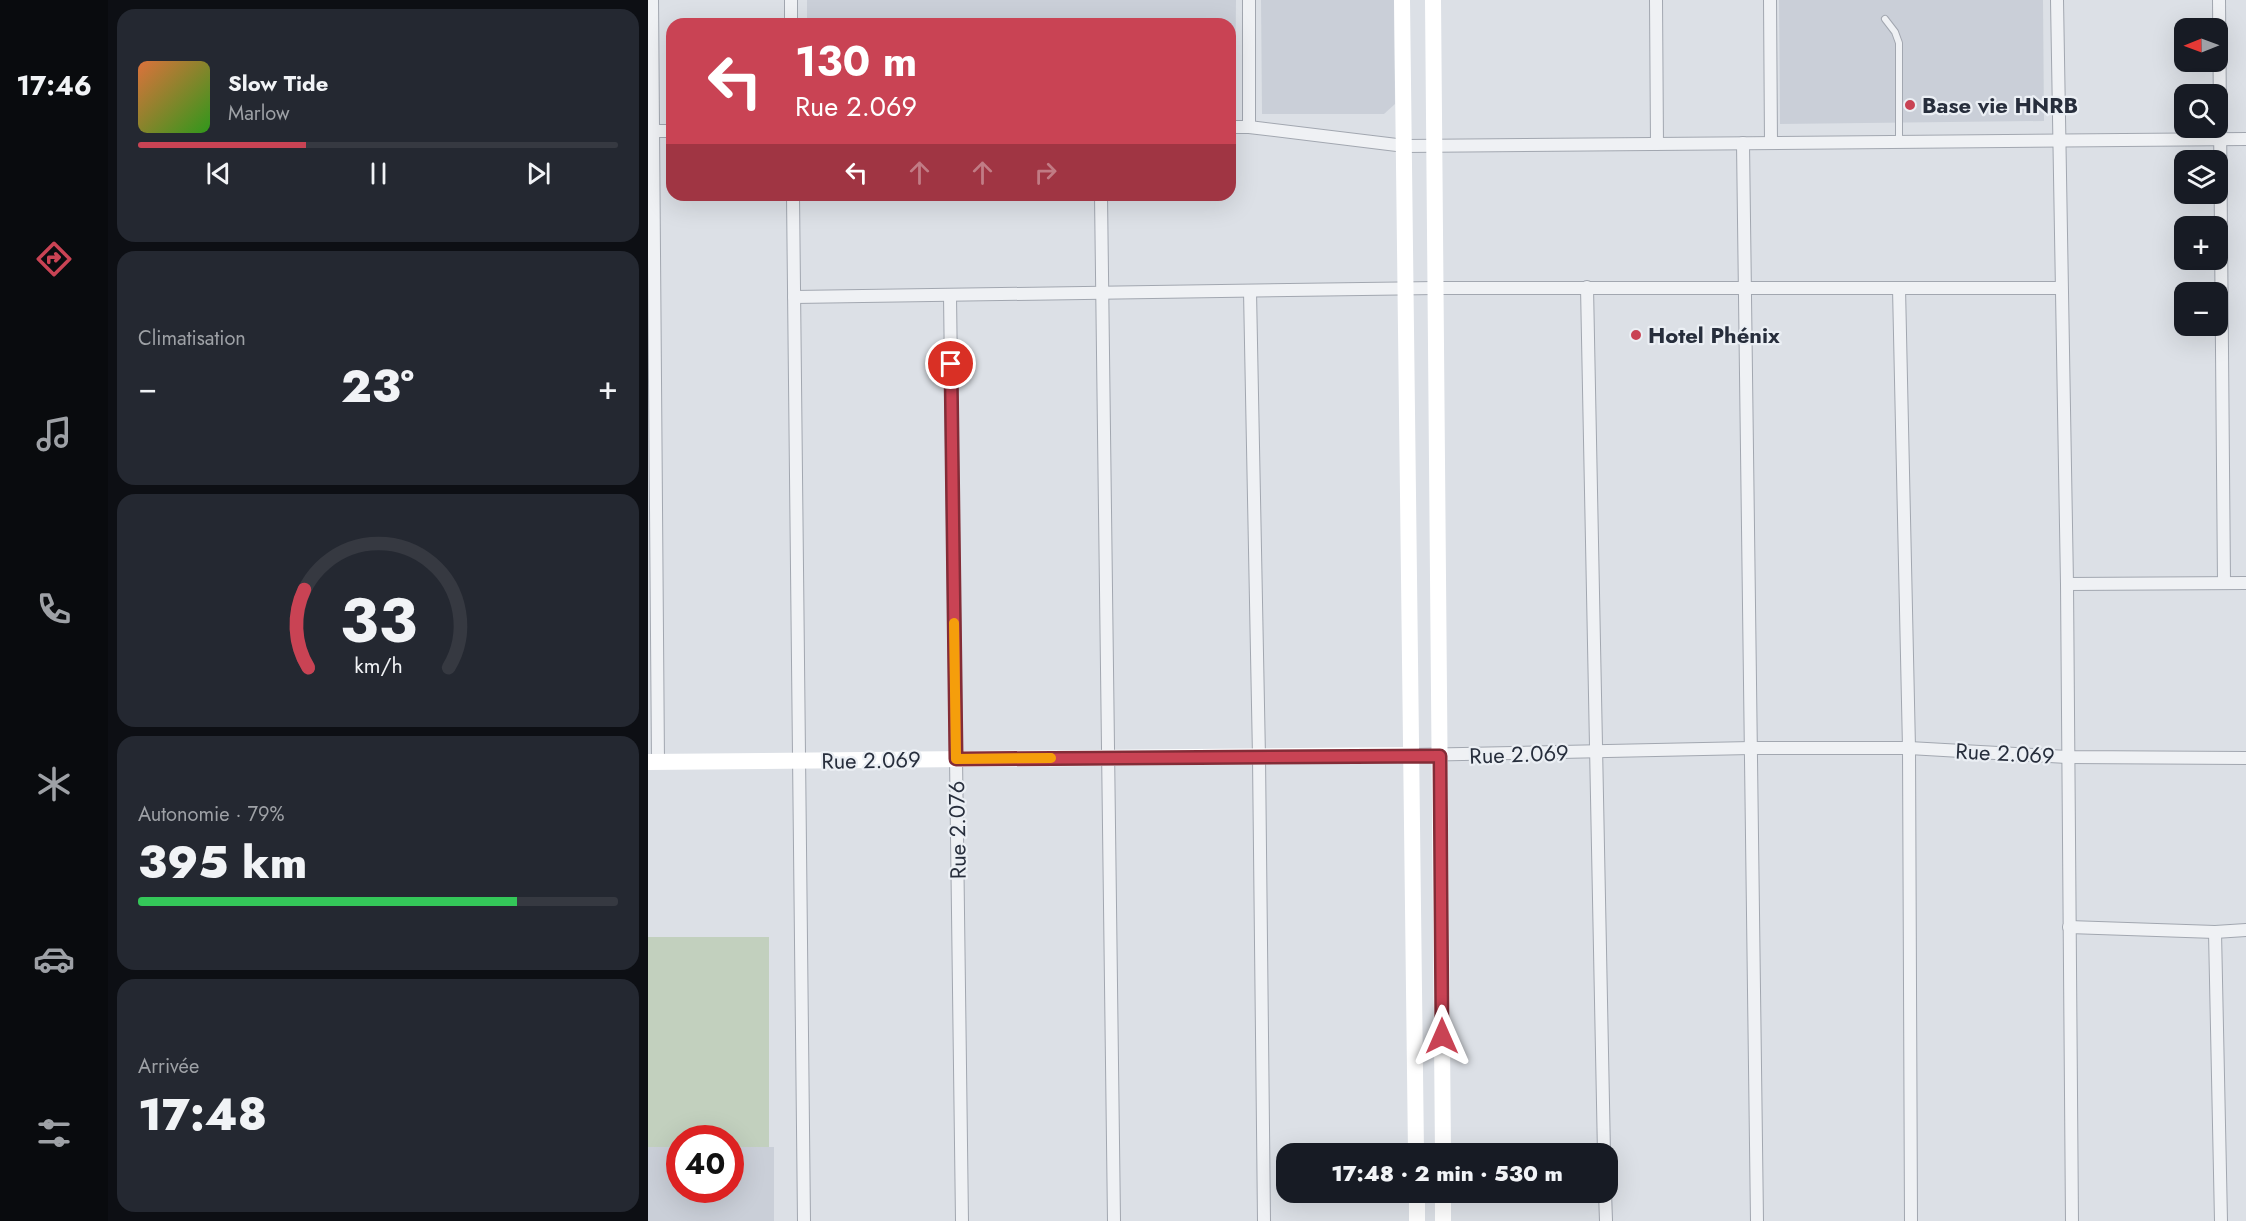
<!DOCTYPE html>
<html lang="fr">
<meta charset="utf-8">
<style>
body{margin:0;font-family:Jost,sans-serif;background:#242831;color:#f1f3f6;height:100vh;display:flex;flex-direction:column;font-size:22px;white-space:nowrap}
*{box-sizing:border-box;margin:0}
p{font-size:20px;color:#9ea1a6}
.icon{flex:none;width:33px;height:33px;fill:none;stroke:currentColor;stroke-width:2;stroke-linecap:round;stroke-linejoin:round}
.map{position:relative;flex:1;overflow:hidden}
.side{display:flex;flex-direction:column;gap:9px;padding:9px;background:#0d0f14;width:540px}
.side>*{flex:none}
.top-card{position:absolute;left:18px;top:18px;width:570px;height:183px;border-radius:18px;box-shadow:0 6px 24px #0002;background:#c94354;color:#fff;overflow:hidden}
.needle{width:39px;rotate:269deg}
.buttons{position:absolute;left:1526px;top:18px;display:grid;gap:12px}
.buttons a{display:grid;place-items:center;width:54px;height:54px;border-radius:12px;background:#171b24;box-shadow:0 6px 24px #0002;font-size:30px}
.speed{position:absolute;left:18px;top:1125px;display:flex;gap:12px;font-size:30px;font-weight:700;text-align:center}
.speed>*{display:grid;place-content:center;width:78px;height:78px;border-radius:50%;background:#171b24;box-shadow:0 6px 24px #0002;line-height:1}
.speed .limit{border:9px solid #d22;background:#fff;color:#111}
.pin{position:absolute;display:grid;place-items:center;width:51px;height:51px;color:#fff;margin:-26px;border:3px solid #fff;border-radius:50%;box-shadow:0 2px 6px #0007}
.me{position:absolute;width:66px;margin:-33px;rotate:0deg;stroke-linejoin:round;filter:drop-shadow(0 0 4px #0008)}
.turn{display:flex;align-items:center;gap:21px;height:126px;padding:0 30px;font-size:27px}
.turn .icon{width:78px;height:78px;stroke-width:2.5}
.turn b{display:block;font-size:42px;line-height:51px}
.lanes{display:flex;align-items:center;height:57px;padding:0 30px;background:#0003;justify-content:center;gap:30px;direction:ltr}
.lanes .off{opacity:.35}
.big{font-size:45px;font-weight:800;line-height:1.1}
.side .tile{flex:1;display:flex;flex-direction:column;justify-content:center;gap:9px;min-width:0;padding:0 21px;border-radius:18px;background:#242831}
.side .dial{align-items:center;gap:0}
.dial svg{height:156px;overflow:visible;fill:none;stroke:#363941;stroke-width:7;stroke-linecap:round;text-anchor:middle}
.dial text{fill:#f1f3f6;stroke:none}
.song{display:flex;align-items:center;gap:18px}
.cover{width:72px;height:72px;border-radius:9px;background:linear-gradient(135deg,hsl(20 70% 55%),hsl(110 70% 35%))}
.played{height:6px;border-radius:3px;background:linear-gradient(90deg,#c94354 35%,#363941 35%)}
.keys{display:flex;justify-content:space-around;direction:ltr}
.heat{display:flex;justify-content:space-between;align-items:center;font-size:33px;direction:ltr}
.charge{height:9px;border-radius:4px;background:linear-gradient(90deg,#34c759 79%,#363941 0)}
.trip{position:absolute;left:628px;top:1143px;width:342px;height:60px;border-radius:18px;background:#171b24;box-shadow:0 6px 24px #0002;font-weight:800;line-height:60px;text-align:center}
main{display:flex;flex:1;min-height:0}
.tabs{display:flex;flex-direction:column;width:108px;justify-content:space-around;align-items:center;background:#090b0e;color:#9ea1a6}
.tabs .icon{width:42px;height:42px}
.tabs .current{color:#c94354}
.tabs b{font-size:27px;color:#f1f3f6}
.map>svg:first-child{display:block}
.built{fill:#cacfd8}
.green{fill:#c2d0be}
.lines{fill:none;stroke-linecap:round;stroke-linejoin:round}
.lane-casing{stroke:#a2a7b0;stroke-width:8}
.street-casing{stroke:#a2a7b0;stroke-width:14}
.lane{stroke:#eff1f4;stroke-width:6}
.street{stroke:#eff1f4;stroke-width:12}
.secondary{stroke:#fff;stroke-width:16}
.route-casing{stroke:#832c37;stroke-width:15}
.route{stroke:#c94354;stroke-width:10}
.slow{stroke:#f59e0b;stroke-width:10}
.poi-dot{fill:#c94354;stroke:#ebeff4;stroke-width:2}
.labels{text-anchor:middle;stroke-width:4.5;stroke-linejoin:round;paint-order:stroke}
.poi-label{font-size:22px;font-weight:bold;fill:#272e3c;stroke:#ebeff4;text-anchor:start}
.street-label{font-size:22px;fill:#272e3c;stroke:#ebeff4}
</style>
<main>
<nav class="tabs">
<b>17:46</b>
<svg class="icon current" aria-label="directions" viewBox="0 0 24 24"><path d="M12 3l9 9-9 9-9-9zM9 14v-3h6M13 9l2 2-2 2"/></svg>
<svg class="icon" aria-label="music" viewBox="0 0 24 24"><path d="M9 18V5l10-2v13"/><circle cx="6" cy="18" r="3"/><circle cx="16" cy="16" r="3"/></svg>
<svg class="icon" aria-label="phone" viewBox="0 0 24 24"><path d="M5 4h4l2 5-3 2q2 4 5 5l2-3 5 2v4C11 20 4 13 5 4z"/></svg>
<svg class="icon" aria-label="climate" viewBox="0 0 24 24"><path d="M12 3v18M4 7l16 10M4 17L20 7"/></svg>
<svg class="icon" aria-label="car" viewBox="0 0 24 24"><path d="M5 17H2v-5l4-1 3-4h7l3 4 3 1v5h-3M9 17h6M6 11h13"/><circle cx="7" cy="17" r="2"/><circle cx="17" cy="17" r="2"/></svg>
<svg class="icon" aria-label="filters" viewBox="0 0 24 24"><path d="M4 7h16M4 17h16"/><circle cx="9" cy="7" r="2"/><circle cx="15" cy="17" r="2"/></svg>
</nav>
<section class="side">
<div class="tile">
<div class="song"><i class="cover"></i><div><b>Slow Tide</b><p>Marlow</p></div></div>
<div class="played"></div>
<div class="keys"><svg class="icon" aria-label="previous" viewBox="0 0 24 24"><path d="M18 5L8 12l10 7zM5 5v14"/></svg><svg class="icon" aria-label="pause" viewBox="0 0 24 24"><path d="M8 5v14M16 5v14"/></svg><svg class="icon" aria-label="next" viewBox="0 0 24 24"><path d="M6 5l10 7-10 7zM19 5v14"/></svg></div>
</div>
<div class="tile"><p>Climatisation</p>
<div class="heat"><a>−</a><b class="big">23°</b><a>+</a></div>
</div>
<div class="tile dial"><svg viewBox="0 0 100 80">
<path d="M14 69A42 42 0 1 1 86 69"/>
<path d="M14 69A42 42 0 0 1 12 29" stroke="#c94354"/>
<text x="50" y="56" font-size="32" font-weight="700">33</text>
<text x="50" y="72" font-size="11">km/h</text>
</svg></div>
<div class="tile"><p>Autonomie · 79%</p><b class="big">395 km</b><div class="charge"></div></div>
<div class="tile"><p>Arrivée</p><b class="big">17:48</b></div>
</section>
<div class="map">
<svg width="1598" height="1221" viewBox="0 0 1598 1221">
<rect width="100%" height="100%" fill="#dce0e6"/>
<!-- built -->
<g class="built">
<polygon points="159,0 588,0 587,106 582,109 582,24 159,24"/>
<polygon points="613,0 746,0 747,104 736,114 614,114"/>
<polygon points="1131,0 1395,0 1396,121 1132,124"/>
<polygon points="0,1147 31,1147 32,1190 82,1190 83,1147 126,1147 126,1221 0,1221"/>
</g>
<!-- green -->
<polygon class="green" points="0,937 121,937 121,1147 83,1147 82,1138 32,1138 31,1147 0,1147"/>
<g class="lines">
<!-- lane casing -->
<g class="lane-casing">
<polyline id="lane" points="1237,19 1247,32 1251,43 1251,142"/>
</g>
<!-- street casing -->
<g class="street-casing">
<g id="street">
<polyline points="4,0 10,762"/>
<polyline points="143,0 143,24"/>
<polyline points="1008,0 1009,144"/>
<polyline points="1122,0 1123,143"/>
<polyline points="1409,0 1419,584 1424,1221"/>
<polyline points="1571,0 1576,583"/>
<polyline points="582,127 601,127 757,146 1598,139"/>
<polyline points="601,127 601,0"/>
<polyline points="0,131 24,131"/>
<polyline points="1095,143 1109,1221"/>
<polyline points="145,195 156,1221"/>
<polyline points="453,195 466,1221"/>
<polyline points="939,287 956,1154"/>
<polyline points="1251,288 1261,748 1263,1221"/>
<polyline points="602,291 611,757 616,1221"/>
<polyline points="302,295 314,1221"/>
<polyline points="146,297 788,288 1413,288"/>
<polyline points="1419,584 1598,583"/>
<polyline points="764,755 1103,748 1261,748 1419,757 1598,758"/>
<polyline points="1421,927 1567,932 1598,930"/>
<polyline points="1567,932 1573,1221"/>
<polyline points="957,1192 958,1221"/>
</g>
</g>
<!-- lane -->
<use href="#lane" class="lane"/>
<!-- street -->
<use href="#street" class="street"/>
<!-- secondary -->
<g class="secondary">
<polyline points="754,0 768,1154"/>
<polyline points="785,0 795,1154"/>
<polyline points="0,762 764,755"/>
<polyline points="769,1192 769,1221"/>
<polyline points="795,1192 795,1221"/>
</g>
</g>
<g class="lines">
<!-- route casing -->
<g class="route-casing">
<polyline id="route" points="303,364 308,759 792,756 794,1036"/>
</g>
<!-- route -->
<use href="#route" class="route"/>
<!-- slow -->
<polyline class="slow" points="306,623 308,759 403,758"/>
</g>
<!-- markers -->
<g class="poi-dot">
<circle cx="1262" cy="105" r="6"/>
<circle cx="988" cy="335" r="6"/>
</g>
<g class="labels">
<!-- poi labels -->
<g class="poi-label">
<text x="1274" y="113">Base vie HNRB</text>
<text x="1000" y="343">Hotel Phénix</text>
</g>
<!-- street labels -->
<g class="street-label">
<text transform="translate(1357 753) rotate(3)" y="8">Rue 2.069</text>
<text transform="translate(871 754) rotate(-2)" y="8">Rue 2.069</text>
<text transform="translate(223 760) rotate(-1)" y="8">Rue 2.069</text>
<text transform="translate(309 830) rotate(-91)" y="8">Rue 2.076</text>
</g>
</g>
</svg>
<div class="buttons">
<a><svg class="needle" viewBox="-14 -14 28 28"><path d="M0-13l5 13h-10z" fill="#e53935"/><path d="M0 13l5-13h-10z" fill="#9ea1a6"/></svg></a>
<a><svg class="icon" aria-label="search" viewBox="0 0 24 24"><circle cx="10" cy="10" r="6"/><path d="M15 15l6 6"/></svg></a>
<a><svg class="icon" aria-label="layers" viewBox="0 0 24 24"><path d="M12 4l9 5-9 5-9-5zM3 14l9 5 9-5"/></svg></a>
<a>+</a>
<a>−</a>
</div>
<div class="speed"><div class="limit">40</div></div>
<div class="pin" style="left:303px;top:364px;background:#d93025"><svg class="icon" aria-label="arrive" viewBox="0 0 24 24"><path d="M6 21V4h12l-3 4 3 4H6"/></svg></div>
<svg class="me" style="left:794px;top:1036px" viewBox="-20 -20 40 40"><path d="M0-17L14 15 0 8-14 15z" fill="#c94354" stroke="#fff" stroke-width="4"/></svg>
<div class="trip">17:48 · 2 min · 530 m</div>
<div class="top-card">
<div class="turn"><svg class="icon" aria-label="left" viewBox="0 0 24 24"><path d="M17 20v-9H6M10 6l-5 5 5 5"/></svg><div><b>130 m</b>Rue 2.069</div></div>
<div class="lanes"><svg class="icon" aria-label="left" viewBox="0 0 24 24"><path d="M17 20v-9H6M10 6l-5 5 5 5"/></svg><svg class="icon off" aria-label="ahead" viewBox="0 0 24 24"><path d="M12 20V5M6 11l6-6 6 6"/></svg><svg class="icon off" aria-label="ahead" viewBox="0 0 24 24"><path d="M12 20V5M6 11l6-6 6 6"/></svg><svg class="icon off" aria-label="right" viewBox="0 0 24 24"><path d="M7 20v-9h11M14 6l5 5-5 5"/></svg></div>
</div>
</div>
</main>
